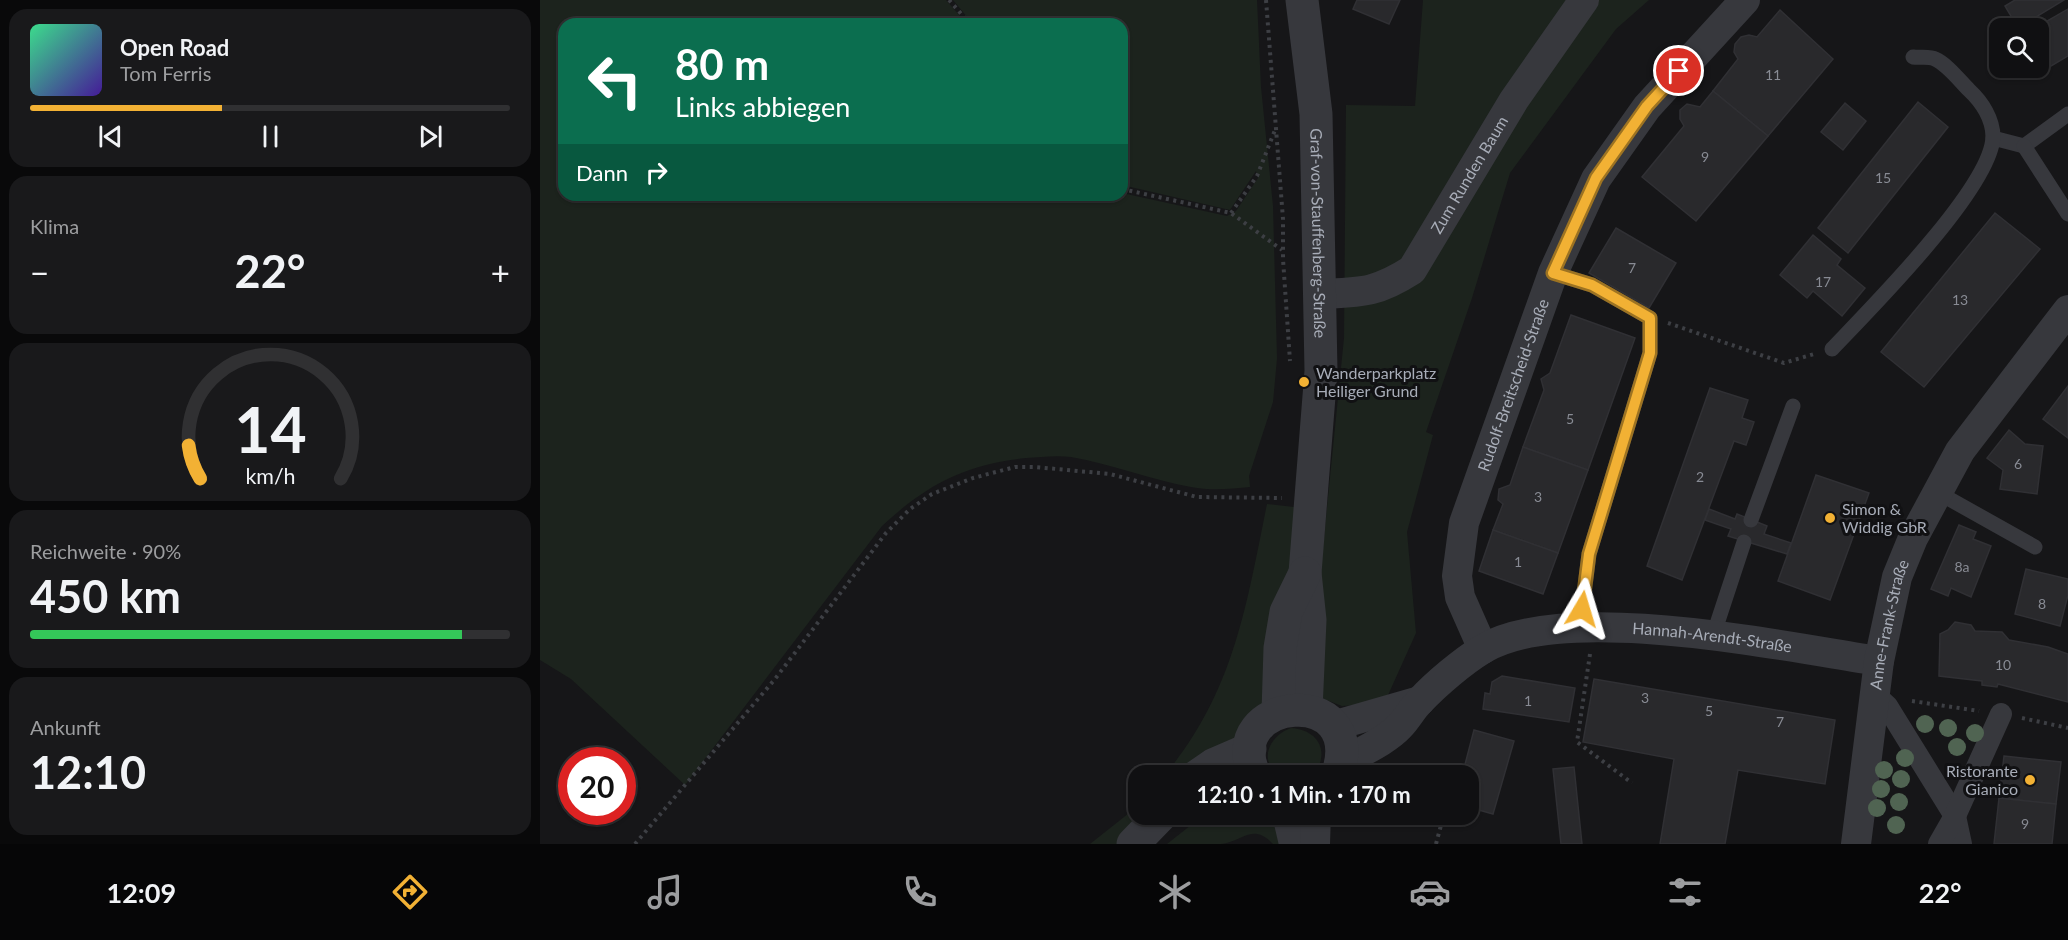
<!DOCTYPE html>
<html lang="de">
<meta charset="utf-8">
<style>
body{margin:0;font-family:Lato,sans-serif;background:#19191b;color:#f1f3f6;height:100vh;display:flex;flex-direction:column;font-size:22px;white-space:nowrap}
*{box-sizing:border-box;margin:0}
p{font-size:20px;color:#9c9d9f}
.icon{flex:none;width:33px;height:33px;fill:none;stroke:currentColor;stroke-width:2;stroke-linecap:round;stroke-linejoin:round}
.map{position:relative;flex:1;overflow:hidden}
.details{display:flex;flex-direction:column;gap:9px;padding:9px;background:#09090a;width:540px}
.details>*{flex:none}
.guide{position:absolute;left:18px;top:18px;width:570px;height:183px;border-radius:18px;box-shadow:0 2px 4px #0004,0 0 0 2px #303032;background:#0b6e4f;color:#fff;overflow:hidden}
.controls{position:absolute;left:1449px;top:18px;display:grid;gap:12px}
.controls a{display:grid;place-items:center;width:60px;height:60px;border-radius:12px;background:#101012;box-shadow:0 2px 4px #0004,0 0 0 2px #303032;font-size:30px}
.speed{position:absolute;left:18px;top:747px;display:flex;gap:12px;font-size:30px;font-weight:700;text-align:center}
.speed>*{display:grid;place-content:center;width:78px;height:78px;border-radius:50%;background:#101012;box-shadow:0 2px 4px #0004,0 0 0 2px #303032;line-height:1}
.speed .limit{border:9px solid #d22;background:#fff;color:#111}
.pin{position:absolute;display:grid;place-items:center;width:51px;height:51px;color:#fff;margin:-26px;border:3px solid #fff;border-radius:50%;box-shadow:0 2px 6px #0007}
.me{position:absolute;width:66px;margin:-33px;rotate:7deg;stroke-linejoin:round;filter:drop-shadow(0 0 4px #0008)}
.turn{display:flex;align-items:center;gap:21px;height:126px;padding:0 18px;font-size:27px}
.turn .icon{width:78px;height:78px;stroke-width:2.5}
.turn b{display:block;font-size:42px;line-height:51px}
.then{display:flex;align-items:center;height:57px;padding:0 18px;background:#0003;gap:12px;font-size:22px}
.big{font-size:45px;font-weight:700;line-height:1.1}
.details .widget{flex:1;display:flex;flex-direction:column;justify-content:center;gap:9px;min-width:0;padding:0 21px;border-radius:18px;background:#19191b}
.details .dial{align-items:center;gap:0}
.dial svg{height:156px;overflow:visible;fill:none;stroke:#303032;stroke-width:7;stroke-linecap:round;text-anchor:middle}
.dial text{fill:#f1f3f6;stroke:none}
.song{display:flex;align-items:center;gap:18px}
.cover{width:72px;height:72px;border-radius:9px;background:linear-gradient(135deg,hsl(150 70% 55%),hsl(260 70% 35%))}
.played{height:6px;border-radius:3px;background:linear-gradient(90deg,#f2b134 40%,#303032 40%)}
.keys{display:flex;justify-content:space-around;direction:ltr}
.heat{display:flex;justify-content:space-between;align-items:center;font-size:33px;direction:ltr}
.charge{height:9px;border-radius:4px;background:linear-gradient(90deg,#34c759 90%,#303032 0)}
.trip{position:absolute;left:588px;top:765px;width:351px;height:60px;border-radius:18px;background:#101012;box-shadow:0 2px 4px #0004,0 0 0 2px #303032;font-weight:700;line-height:60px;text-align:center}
.tab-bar{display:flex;height:96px;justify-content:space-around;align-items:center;background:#060607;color:#9c9d9f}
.tab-bar .icon{width:42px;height:42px}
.tab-bar .selected{color:#f2b134}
.tab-bar b{font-size:27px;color:#f1f3f6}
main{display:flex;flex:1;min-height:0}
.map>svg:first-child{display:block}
.green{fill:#1c231d}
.building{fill:#29292c;stroke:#303034;stroke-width:1.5}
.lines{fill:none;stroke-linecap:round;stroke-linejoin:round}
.path{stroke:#3d3f44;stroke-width:4;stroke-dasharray:3 4.5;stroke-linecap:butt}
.service{stroke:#37383d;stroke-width:15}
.pedestrian{stroke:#37383d;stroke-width:22}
.minor{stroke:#37383d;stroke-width:30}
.tertiary{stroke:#37383d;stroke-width:33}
.tree{fill:#506452}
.route-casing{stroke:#9d7322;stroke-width:15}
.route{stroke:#f2b134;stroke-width:10}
.poi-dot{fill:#f2b134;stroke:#111113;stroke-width:2}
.labels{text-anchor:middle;stroke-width:6;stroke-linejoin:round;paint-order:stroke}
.number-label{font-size:14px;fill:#888b94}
.street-label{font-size:16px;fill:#a8adb8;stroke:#111113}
.poi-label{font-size:16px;fill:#a8adb8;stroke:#111113;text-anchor:start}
</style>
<main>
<section class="details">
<div class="widget">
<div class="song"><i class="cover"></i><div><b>Open Road</b><p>Tom Ferris</p></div></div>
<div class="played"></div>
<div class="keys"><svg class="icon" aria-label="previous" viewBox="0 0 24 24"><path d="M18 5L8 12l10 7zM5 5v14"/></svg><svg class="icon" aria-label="pause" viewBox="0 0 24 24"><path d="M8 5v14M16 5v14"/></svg><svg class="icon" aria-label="next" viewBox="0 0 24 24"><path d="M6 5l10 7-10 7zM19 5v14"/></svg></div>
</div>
<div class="widget"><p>Klima</p>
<div class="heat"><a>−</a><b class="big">22°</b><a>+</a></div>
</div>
<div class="widget dial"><svg viewBox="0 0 100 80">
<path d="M14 69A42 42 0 1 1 86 69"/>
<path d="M14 69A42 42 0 0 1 8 52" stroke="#f2b134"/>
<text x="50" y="56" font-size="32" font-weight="700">14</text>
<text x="50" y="72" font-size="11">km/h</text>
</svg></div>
<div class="widget"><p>Reichweite · 90%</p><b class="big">450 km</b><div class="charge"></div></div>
<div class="widget"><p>Ankunft</p><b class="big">12:10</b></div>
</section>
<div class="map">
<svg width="1528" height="844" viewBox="0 0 1528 844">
<rect width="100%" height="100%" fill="#161618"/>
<!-- green -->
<g class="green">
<path d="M 0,0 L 406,0 L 427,24 L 24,24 L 24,195 L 582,195 L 582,193 L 687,216 L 696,211 L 718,178 L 716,171 L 690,210 L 582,185 L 582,24 L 433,24 L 413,0 L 717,0 L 721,87 L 733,206 L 737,358 L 733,402 L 709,476 L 710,487 C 691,489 671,491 651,487 C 611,480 572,464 531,457 C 517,455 500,457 486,458 C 425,464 386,485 342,526 L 145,785 L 31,679 L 0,660 Z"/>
<polygon points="883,0 1109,0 1076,29 970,173 932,298 886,432 893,435 867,532 876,633 844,704 802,706 776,696 770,677 804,338 806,105 875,106"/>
<path d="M 727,504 L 763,508 L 725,704 L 696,739 L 642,775 L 624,776 C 694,692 706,607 727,504 Z"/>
<path d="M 751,728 C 779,730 790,752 774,775 L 737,775 C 718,758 731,735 751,728 Z"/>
<polygon points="598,806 598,814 604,815 582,844 550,844"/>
<path d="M 665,814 L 732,815 L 739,827 L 743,844 L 733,844 C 712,822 702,842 681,844 C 663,844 645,844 627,844 Z"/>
</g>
<!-- building -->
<g class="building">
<polygon points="817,0 860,0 849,24 813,9"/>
<polygon points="1475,0 1524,0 1478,28 1465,6"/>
<polygon points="1528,9 1528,56 1496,75 1492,68 1498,68 1498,28 1495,28"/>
<polygon points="1240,10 1293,59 1228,136 1173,91 1198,59 1194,52 1195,44 1201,37 1209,35 1217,37"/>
<polygon points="1173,91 1228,136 1156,221 1102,177 1144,126 1140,119 1140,110 1147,104 1160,107"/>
<polygon points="1378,102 1408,127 1308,253 1278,228"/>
<polygon points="1305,103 1326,121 1303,150 1281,132"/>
<polygon points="1455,213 1500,249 1384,387 1341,352"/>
<polygon points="1076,228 1136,263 1109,308 1049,273"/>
<polygon points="1273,235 1301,259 1297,265 1325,288 1302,316 1273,291 1267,298 1240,275"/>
<polygon points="1031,315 1095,338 1048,470 983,447 1004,390 1001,379 1010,373"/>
<polygon points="1528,386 1528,438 1503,419"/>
<polygon points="1170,388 1208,400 1202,418 1214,422 1206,445 1194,441 1142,580 1107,566"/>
<polygon points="1469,430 1485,444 1503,446 1497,494 1460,489 1463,470 1447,458"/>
<polygon points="983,447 1048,470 1018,553 953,530 963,504 958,500 959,489 970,485"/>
<polygon points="1276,475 1329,493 1290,600 1238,581"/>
<polygon points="1169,509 1195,519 1197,514 1227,526 1224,534 1251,543 1247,554 1188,536 1191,529 1165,520"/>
<polygon points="1419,525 1436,532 1433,539 1451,546 1431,597 1411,588 1408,596 1391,589"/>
<polygon points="953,530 1018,553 1003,594 939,571"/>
<polygon points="1486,569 1528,579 1528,595 1520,626 1475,614"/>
<polygon points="1415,622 1431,625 1435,631 1462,632 1469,640 1508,647 1528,654 1528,702 1458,684 1457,687 1442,685 1442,681 1399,676 1400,634 1408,630"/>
<polygon points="962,676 1035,688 1029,722 943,709 945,693 950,694 952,682"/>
<polygon points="1054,679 1295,720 1285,784 1198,770 1185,844 1120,844 1134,759 1043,742"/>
<polygon points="934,730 974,741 953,814 928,807 928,776 922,776"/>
<polygon points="1464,756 1521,762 1516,804 1459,798"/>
<polygon points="1034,767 1042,844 1021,844 1013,769"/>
<polygon points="1459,798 1516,804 1512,844 1454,844"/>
</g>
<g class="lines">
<!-- path -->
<g class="path">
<polyline points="409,0 430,24"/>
<polyline points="726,0 743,219 743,259 750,361"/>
<polyline points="582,189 691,213 742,250"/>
<polyline points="691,213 717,176 735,130"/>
<polyline points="1128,323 1244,363 1274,354"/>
<polyline points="1050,654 1037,742 1092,783"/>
<polyline points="1372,701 1439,711"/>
<polyline points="1482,718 1528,728"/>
<polyline points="915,776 918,765 924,767"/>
<polyline points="95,844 235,679 346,533 370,509 392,494 433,478 475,467 495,467 570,474 657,497 742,498"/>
<polyline points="896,844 904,814"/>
</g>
<!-- service -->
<g class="service">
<polyline points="1453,138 1484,146 1528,114"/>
<polyline points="1484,146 1528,214"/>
<polyline points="1013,273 1052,285 1110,318 1110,353 1049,554 1040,627"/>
<path d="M 1292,349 C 1330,309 1451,188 1453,137 C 1453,119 1442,102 1429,90 C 1420,81 1407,64 1395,59 C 1390,56 1379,58 1373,57"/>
<polyline points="1397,492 1495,547"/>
<polyline points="1211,520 1253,406"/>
<polyline points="1173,636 1204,542"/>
</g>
<!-- pedestrian -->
<g class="pedestrian">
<polyline points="1335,695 1347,706 1415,816 1421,844"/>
<polyline points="1399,844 1415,816 1461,714"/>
</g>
<!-- minor -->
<g class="minor">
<path id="s1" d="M 781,294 C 822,292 836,293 872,270 L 974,100 L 1044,0"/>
<path id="s2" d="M 943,649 L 920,597 L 917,576 L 924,523 L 1013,273 L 1056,179 L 1107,107 L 1205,0"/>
<polyline points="793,726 880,701"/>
<path id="s3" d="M 802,763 C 820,752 845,742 860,726 C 867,719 872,709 880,701 C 897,683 922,662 943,649 C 1025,600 1245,647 1339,661"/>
<polyline points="747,814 754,844"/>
<polyline points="775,844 776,814"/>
<path id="s4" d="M 1316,844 L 1339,661 L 1357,577 L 1373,538 L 1420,451 L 1528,310"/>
</g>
<!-- tertiary -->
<g class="tertiary">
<path id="s5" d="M 762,0 L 776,114 L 781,371 L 765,573 L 770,620 L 766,710"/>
<polyline points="738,712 740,648 746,612 765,573"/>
<polyline points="657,776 673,765 710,749"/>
<path d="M 715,776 C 677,696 830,681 797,776"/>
<polyline points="593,844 622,814"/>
</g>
</g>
<!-- trees -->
<g class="tree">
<circle cx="1385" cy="724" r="9"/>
<circle cx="1408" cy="728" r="9"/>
<circle cx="1435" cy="733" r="9"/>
<circle cx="1417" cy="747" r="9"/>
<circle cx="1365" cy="758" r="9"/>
<circle cx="1344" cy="770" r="9"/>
<circle cx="1361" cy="779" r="9"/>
<circle cx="1341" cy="789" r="9"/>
<circle cx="1359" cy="802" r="9"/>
<circle cx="1337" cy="808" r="9"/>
<circle cx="1356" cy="825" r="9"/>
</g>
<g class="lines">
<!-- route casing -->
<g class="route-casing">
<polyline id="route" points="1042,609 1049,554 1110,353 1110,318 1052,285 1013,273 1056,178 1107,106 1139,71"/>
</g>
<!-- route -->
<use href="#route" class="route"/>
</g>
<!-- markers -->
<g class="poi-dot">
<circle cx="764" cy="382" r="6"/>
<circle cx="1290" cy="518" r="6"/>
<circle cx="1490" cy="780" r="6"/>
</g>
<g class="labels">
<!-- number labels -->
<g class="number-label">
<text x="1233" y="80">11</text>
<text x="1165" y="162">9</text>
<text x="1343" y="183">15</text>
<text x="1092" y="273">7</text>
<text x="1283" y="287">17</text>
<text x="1420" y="305">13</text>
<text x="1030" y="424">5</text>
<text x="1478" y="469">6</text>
<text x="1160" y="482">2</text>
<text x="998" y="502">3</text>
<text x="978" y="567">1</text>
<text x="1422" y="572">8a</text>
<text x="1502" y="609">8</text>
<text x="1463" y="670">10</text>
<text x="1105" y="703">3</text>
<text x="988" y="706">1</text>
<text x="1169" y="716">5</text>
<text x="1240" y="727">7</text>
<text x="1485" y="829">9</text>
</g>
<!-- street labels -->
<g class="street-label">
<text dy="6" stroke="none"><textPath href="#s1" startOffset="207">Zum Runden Baum</textPath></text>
<text dy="6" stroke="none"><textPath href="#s5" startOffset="234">Graf-von-Stauffenberg-Straße</textPath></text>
<text dy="6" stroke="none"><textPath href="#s2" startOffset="278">Rudolf-Breitscheid-Straße</textPath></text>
<text dy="6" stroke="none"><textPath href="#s4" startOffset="222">Anne-Frank-Straße</textPath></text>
<text dy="6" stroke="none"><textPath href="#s3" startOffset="416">Hannah-Arendt-Straße</textPath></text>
</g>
<!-- poi labels -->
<g class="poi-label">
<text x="776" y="379">Wanderparkplatz<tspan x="776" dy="18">Heiliger Grund</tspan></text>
<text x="1302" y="515">Simon &amp;<tspan x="1302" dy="18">Widdig GbR</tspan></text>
<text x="1478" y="777" text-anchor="end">Ristorante<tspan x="1478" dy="18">Gianico</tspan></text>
</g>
</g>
</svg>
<div class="controls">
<a><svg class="icon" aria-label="search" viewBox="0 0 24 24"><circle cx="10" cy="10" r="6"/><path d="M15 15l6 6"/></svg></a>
</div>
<div class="speed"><div class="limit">20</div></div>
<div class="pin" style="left:1139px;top:71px;background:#d93025"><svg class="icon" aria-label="arrive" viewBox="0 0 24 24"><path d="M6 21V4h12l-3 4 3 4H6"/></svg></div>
<svg class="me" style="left:1042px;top:609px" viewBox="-20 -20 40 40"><path d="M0-17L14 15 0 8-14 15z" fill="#f2b134" stroke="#fff" stroke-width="4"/></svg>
<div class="trip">12:10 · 1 Min. · 170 m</div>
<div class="guide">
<div class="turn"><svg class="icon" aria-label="left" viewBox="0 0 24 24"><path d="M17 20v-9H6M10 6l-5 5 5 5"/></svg><div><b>80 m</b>Links abbiegen</div></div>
<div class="then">Dann<svg class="icon" aria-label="right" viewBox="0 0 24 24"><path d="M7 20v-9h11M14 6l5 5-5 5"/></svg></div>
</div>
</div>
</main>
<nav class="tab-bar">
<b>12:09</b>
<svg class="icon selected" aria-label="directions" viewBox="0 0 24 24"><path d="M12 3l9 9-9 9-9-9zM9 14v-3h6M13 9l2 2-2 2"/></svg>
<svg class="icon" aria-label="music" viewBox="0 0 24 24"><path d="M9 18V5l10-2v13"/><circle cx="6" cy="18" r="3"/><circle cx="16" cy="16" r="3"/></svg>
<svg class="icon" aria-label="phone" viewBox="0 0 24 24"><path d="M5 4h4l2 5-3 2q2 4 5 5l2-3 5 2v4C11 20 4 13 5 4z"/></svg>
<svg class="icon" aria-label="climate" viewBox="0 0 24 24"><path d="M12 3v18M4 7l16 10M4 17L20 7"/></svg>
<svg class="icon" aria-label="car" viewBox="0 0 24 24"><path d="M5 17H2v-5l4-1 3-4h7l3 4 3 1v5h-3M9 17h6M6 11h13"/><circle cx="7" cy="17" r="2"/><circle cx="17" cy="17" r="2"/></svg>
<svg class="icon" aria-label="filters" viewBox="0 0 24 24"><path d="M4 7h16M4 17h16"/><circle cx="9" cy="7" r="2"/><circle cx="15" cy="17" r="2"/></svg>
<b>22°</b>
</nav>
